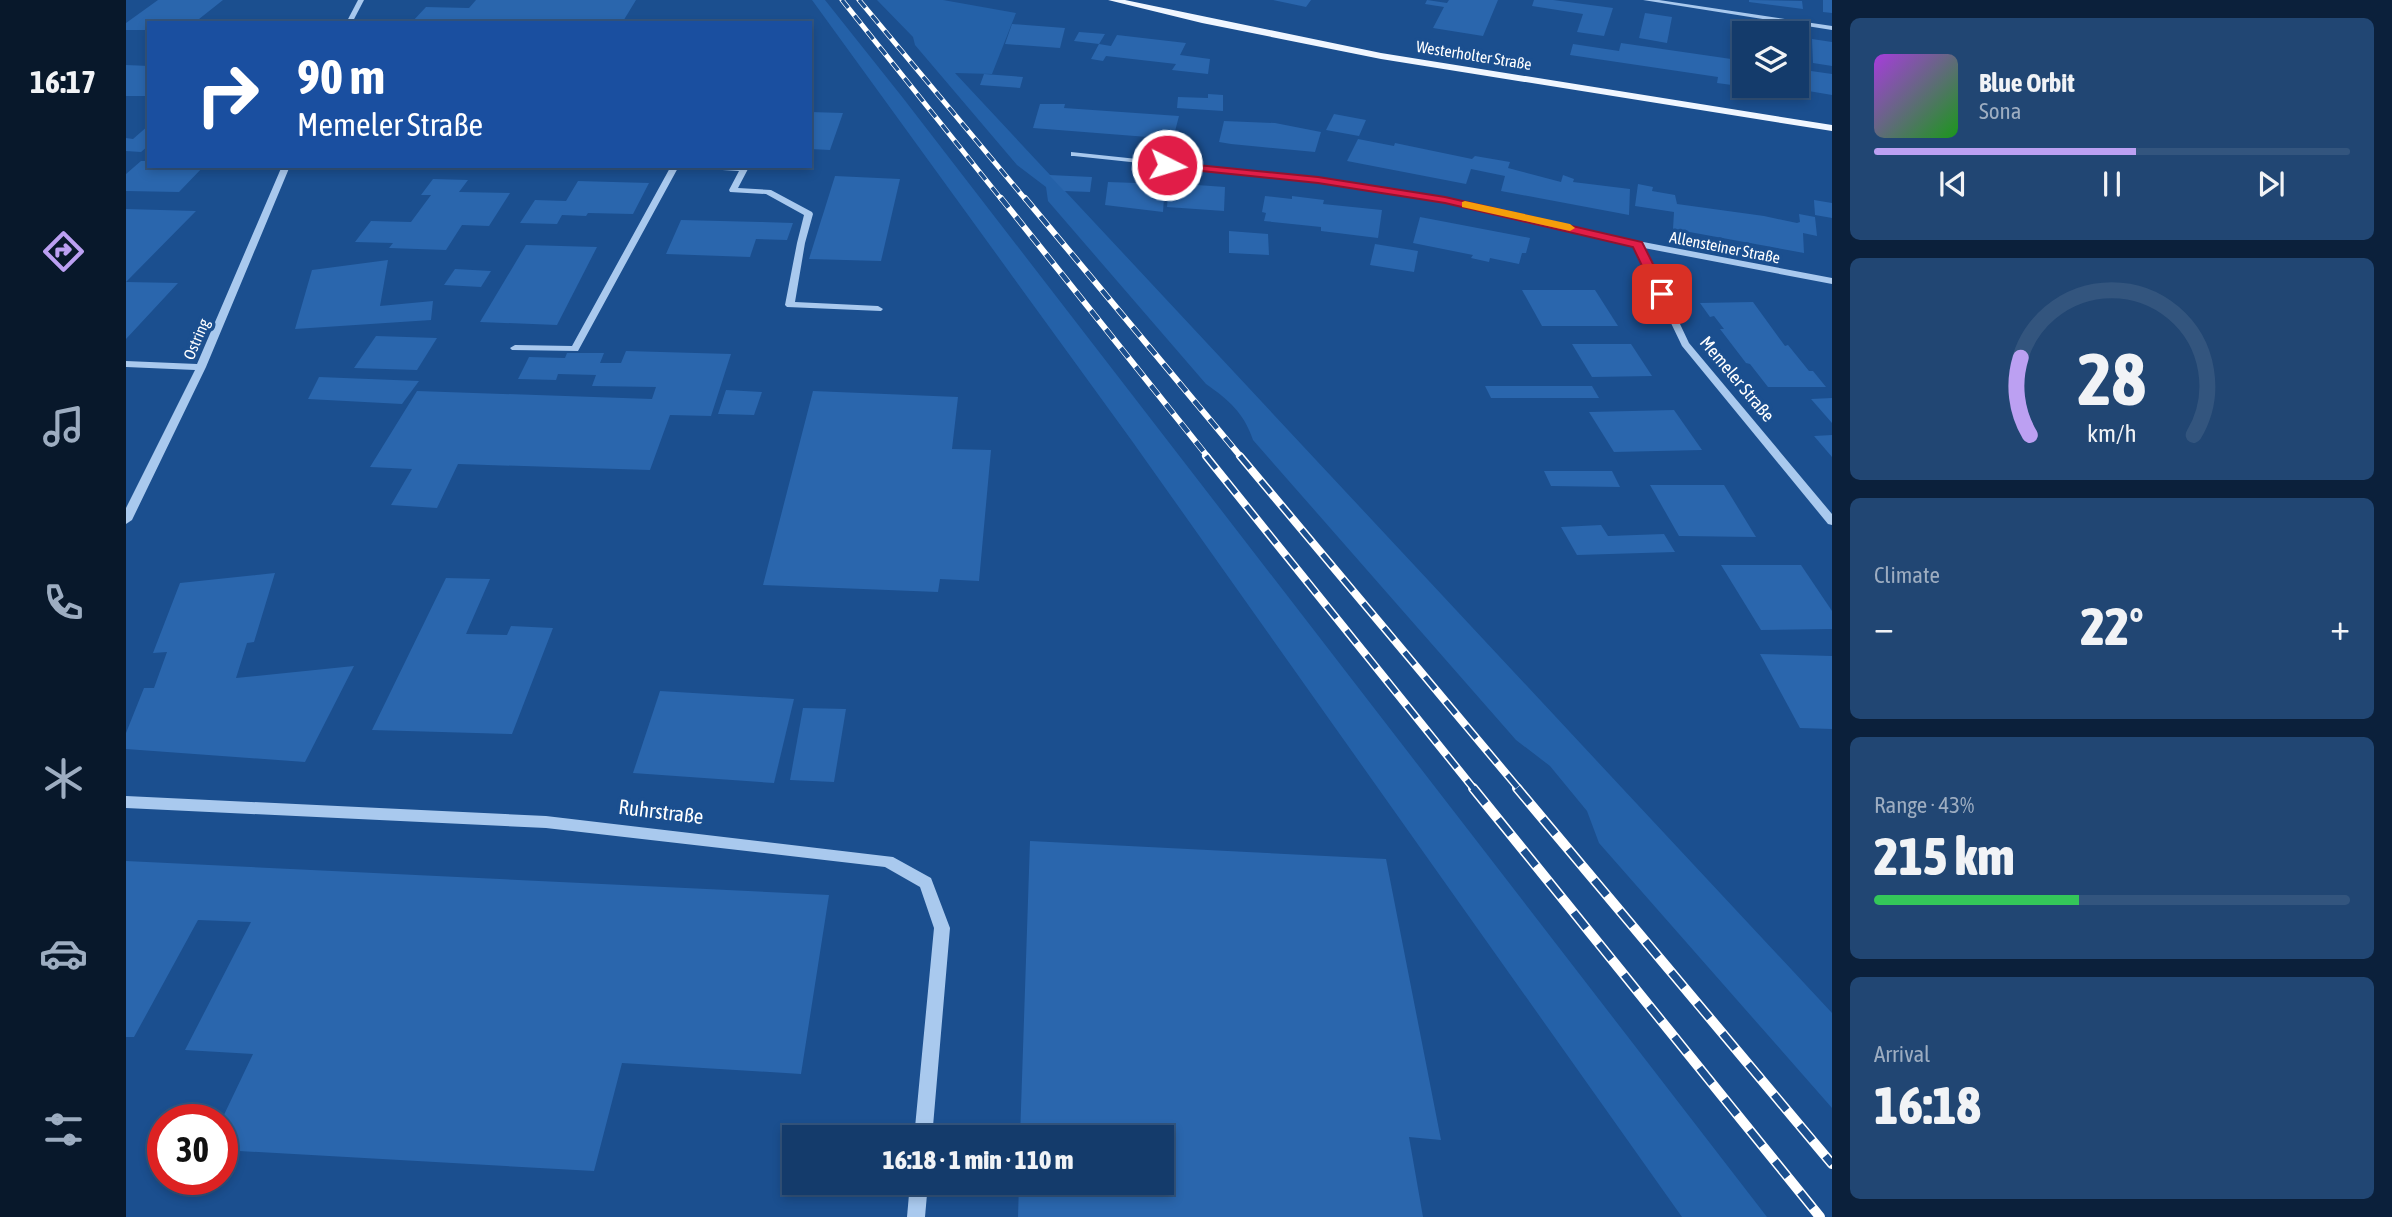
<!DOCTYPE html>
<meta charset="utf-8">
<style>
body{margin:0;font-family:"Asap Condensed",sans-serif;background:#214673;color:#f1f3f6;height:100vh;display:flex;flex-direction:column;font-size:26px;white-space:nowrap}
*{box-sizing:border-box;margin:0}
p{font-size:23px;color:#9dadc1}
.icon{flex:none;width:38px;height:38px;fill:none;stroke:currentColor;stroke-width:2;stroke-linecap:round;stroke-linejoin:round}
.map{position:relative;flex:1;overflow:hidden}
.drawer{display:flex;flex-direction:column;gap:18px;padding:18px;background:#0b203b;width:560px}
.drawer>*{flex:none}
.guide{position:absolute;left:21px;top:21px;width:665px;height:147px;border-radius:0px;box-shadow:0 4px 10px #0003,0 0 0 2px #33557e;background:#1a4fa0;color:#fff;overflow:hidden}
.buttons{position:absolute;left:1606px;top:21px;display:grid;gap:14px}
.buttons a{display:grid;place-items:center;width:77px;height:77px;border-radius:0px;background:#143b6b;box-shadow:0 4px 10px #0003,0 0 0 2px #33557e;font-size:35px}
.speed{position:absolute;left:21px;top:1104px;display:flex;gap:14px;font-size:35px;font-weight:700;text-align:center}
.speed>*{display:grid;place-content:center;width:91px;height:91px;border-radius:50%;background:#143b6b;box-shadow:0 4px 10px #0003,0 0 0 2px #33557e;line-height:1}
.speed .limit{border:10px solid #d22;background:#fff;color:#111}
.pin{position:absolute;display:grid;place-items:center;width:60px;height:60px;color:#fff;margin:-30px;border-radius:14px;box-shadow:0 4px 10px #0006}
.me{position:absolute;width:77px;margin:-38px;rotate:95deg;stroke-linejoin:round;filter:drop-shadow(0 0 5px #0008)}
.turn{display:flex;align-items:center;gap:24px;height:147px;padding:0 35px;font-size:32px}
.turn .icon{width:91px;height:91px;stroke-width:2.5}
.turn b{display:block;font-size:49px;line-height:60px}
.big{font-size:52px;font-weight:800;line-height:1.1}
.drawer .tile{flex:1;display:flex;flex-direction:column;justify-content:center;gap:10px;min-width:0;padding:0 24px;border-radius:10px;background:#214673}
.drawer .dial{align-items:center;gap:0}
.dial svg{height:182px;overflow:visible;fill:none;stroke:#33557e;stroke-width:7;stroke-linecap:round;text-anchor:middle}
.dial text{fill:#f1f3f6;stroke:none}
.song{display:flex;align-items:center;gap:21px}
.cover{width:84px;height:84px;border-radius:10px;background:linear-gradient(135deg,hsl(280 70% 55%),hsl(120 70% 35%))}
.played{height:7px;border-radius:4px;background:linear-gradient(90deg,#bca0f2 55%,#33557e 55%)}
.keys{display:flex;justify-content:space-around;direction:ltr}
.heat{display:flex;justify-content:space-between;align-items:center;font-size:38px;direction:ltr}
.charge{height:10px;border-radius:5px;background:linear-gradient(90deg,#34c759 43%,#33557e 0)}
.trip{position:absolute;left:656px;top:1125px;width:392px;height:70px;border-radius:0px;background:#143b6b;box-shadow:0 4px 10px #0003,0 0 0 2px #33557e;font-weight:800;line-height:70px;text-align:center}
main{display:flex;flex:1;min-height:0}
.tab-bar{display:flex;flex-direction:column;width:126px;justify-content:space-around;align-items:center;background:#08182b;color:#9dadc1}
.tab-bar .icon{width:49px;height:49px}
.tab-bar .active{color:#bca0f2}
.tab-bar b{font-size:32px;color:#f1f3f6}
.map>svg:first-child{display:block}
.green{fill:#2461a8}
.building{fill:#2a66ad}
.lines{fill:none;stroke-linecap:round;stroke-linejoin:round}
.minor{fill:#a9c9ee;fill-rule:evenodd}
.major{fill:#f0f6ff;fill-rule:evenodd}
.rail-far3-casing{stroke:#fff;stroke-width:5}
.rail-far2-casing{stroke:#fff;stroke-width:6}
.rail-far1-casing{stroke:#fff;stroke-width:8}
.rail-casing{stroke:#fff;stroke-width:10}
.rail-far3{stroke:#1b4f8f;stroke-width:3.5;stroke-dasharray:10;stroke-linecap:butt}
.rail-far2{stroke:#1b4f8f;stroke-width:4.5;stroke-dasharray:12;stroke-linecap:butt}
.rail-far1{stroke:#1b4f8f;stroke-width:5;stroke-dasharray:16;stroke-linecap:butt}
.rail{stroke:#1b4f8f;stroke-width:7;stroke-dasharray:20;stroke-linecap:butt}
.route{fill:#e11d48;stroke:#92132f;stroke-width:2}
.slow{fill:#f59e0b}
.labels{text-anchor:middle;stroke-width:7;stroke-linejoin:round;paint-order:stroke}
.far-street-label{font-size:16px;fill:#fff;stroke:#1b4f8f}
.street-label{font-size:18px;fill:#fff;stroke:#1b4f8f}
.near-street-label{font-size:21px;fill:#fff;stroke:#1b4f8f}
</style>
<main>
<nav class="tab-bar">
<b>16:17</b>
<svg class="icon active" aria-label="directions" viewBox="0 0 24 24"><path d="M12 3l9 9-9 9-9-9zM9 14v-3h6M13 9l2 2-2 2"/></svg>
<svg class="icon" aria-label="music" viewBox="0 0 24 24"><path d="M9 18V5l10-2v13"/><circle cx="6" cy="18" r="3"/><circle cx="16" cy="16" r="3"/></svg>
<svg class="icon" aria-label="phone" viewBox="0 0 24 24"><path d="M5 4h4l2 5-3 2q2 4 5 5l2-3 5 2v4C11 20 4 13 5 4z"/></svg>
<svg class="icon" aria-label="climate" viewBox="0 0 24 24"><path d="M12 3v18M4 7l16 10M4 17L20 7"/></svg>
<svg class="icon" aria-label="car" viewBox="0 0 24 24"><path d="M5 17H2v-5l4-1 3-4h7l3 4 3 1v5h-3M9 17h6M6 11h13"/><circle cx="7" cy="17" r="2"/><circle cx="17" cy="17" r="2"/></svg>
<svg class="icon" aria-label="filters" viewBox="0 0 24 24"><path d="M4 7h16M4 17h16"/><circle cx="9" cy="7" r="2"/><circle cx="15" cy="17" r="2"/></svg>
</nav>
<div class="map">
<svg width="1706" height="1217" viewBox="0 0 1706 1217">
<rect width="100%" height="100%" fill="#1b4f8f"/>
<!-- green -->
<g class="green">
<polygon points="686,0 699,0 777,98 1641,1217 1556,1217 1006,441"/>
<path d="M 751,0 L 817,0 L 890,13 L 866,74 L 829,73 L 1706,1013 L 1706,1108 L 1473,843 L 1461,811 L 1424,766 L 1390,740 L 1127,440 C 1118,413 1103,400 1080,384 L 922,201 L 920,187 L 891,165 L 789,45 L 787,37 Z"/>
</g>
<!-- building -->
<g class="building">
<polygon points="32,0 97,0 68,23 23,23 23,30 0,30 0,23"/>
<polygon points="350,0 510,0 496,23 285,23 300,7 343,8"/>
<polygon points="1147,0 1185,0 1180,7"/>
<polygon points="1301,0 1321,3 1323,0 1372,0 1357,36 1307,28 1318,7 1299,4"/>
<polygon points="1408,0 1427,0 1487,8 1478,36 1451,32 1457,14 1406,6"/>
<polygon points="1623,0 1676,1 1677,9 1623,2"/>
<polygon points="1697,0 1706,0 1706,13 1697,12"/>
<polygon points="1519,13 1546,17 1541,43 1513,38"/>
<polygon points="886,24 939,28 934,48 879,44"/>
<polygon points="953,32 979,34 973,44 948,41"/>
<polygon points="991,35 1060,43 1054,55 1084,59 1082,74 1046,70 1050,64 980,56 977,61 965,59 973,44 985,46"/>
<polygon points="1686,39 1706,42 1706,66 1687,63"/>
<polygon points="1495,43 1619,61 1619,81 1607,79 1606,85 1591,83 1592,77 1444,55 1447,44 1493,51"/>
<polygon points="0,65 23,66 23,96 0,96"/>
<polygon points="1671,69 1706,74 1706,95 1659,87 1671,86"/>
<polygon points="858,74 897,77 894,88 854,85"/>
<polygon points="1082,94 1097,95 1097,111 1051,108 1052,97 1082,98"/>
<polygon points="914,104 939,104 938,108 1053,116 1047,139 907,128"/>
<polygon points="684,112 717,113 704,150 684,149"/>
<polygon points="1208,114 1240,120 1233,136 1200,130"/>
<polygon points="1098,121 1149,123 1195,132 1189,152 1105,144 1093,142"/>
<polygon points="23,125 23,145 15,152 0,151 0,138 7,139"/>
<polygon points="1232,139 1268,146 1269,143 1346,159 1349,156 1384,162 1382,168 1435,182 1437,175 1448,179 1447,182 1504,189 1503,215 1375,191 1379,176 1345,169 1340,184 1221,161"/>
<polygon points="15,161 23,161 23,166 78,166 53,192 0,191 0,174"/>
<polygon points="923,175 966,177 964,192 938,191"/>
<polygon points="709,176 774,179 755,261 683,259"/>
<polygon points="307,179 342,180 333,192 384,193 363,226 336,225 320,250 263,248 267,243 229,242 245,221 285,222 305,195 295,195"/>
<polygon points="452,181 523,183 507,214 462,213 460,216 436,215 431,224 394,223 409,200 440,201"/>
<polygon points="982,182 1039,184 1037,212 979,205"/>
<polygon points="1043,183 1099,187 1098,211 1041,207"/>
<polygon points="1512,184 1527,187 1526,191 1549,195 1551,204 1638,216 1671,223 1674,222 1673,214 1689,217 1691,236 1677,233 1678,253 1547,229 1548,212 1509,206"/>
<polygon points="1139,196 1166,199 1166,196 1198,200 1197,204 1256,210 1252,238 1195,231 1195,227 1138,221 1140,213 1136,212"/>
<polygon points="1688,200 1706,203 1706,218 1689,215"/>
<polygon points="0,209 70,211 0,282 52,283 0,339"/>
<polygon points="1294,217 1404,238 1400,253 1396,253 1393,264 1364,258 1363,262 1345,258 1347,255 1287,243"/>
<polygon points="555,220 635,222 667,223 661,240 630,239 624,257 540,254"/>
<polygon points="1103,231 1142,234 1143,255 1103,253"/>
<polygon points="1249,244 1292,251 1288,272 1244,265"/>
<polygon points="400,245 471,247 431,325 354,322"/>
<polygon points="262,260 254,306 307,301 305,320 169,329 186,270"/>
<polygon points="329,269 365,271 355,287 318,285"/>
<polygon points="1396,290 1469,290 1492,326 1416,326"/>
<polygon points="1627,302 1659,346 1662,345 1683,371 1687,371 1700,387 1642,387 1624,364 1620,363 1594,329 1598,329 1588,316 1584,317 1574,303"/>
<polygon points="250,336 311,338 291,370 228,368"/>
<polygon points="1446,344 1505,344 1526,376 1466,377"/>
<polygon points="500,351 605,354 585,416 544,415 524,470 332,464 311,508 265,505 286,469 244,467 291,391 526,399 530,387 466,386 470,375 432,374 430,380 392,379 403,357 439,358 441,353 478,353 474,363 495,363"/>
<polygon points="193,377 293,381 276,404 182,399"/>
<polygon points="1359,386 1466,386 1473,398 1365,398"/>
<polygon points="600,390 636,392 628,415 592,414"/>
<polygon points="687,391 832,397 826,449 865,450 853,581 814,579 812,592 637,585"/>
<polygon points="1706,398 1706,423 1685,399"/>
<polygon points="1548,410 1576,450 1488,452 1463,412"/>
<polygon points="1706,435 1706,457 1688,436"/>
<polygon points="1418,471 1486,471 1494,487 1425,486"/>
<polygon points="1524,485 1598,485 1630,537 1553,536"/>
<polygon points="1475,525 1482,536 1538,534 1549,552 1451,555 1435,527"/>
<polygon points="1595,565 1675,565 1706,611 1706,629 1635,630"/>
<polygon points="149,573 128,642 121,643 110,678 228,666 179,762 0,749 0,733 18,688 28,688 41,652 27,653 54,583"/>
<polygon points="320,578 364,579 340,634 381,635 385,626 427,628 386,734 246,730"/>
<polygon points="1634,654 1706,656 1706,729 1674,728"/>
<polygon points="534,691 668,699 648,783 507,773"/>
<polygon points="677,708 720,709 708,782 664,780"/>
<polygon points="904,841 1260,859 1315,1140 1283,1137 1297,1217 892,1217 893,1183 1036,1183 1036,1138 894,1138"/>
<polygon points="0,861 703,895 675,1074 496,1063 468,1171 96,1150 96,1119 127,1054 59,1050 125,922 72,920 8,1037 0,1037"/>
</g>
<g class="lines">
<!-- minor -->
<g class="minor">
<polygon points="232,0 238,0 226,23 220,23"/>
<polygon points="1517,0 1533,0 1706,26 1706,30"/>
<polygon points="945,152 1192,178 1319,197 1512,241 1706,278 1706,284 1518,248 1563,343 1706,514 1706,525 1702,524 1556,346 1508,246 1319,203 1192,182 948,156 945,156"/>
<polygon points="156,166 164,166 80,367 6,520 0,524 0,508 69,370 0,367 0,361 71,364"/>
<polygon points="545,166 553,166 452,351 386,350 384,348 389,345 446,346"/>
<polygon points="559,166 621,167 622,169 612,188 645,190 686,212 687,214 679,243 669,302 752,306 757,309 755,311 661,307 659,305 671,243 678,215 640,194 604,192 603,190 613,171 563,168"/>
<polygon points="0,796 420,816 767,857 805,878 824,928 806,1138 788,1138 808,928 794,887 759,867 420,828 0,808"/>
<polygon points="784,1183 802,1183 799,1217 781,1217"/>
</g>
<!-- major -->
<polygon class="major" points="982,0 999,0 1255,53 1706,125 1706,131 1255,59 1076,23"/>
<!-- rail-far3 casing -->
<g class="rail-far3-casing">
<g id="rail-far3">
<polyline points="716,0 876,200"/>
<polyline points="733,0 900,200"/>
</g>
</g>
<!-- rail-far2 casing -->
<g class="rail-far2-casing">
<g id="rail-far2">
<polyline points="875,198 1082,457"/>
<polyline points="899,198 1115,457"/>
</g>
</g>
<!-- rail-far1 casing -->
<g class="rail-far1-casing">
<g id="rail-far1">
<polyline points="1080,456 1348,789"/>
<polyline points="1114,456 1393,789"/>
</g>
</g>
<!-- rail casing -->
<g class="rail-casing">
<g id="rail">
<polyline points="1347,788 1694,1217"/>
<polyline points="1391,788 1706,1164"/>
</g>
</g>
<!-- rail-far3 -->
<use href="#rail-far3" class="rail-far3"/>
<!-- rail-far2 -->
<use href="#rail-far2" class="rail-far2"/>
<!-- rail-far1 -->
<use href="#rail-far1" class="rail-far1"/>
<!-- rail -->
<use href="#rail" class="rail"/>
</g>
<!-- route -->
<polygon class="route" points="1041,162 1192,177 1319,197 1516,242 1542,294 1531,297 1507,247 1319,203 1192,183 1037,167 1036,165"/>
<!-- slow -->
<polygon class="slow" points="1339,201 1444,224 1449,228 1444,231 1336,207 1336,202"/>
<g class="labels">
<!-- far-street labels -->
<g class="far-street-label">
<text transform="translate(1348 55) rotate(9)" y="6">Westerholter Straße</text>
<text transform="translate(1599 247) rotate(11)" y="6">Allensteiner Straße</text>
<text transform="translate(70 339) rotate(-67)" y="6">Ostring</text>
</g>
<!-- street labels -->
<g class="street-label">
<text transform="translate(1611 379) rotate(50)" y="6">Memeler Straße</text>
</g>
<!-- near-street labels -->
<g class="near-street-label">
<text transform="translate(535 812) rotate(7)" y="7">Ruhrstraße</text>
</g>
</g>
</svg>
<div class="buttons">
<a><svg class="icon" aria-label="layers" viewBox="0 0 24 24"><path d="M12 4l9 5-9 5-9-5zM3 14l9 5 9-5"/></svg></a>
</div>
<div class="speed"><div class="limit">30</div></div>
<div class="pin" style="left:1536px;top:294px;background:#d93025"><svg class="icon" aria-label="arrive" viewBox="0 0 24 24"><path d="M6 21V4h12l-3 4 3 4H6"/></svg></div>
<svg class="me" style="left:1041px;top:165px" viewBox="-20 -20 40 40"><circle r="17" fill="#e11d48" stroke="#fff" stroke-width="3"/><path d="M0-11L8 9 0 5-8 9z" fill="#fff"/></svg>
<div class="trip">16:18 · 1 min · 110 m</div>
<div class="guide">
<div class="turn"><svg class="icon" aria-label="right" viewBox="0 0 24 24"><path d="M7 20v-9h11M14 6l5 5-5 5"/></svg><div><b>90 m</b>Memeler Straße</div></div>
</div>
</div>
<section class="drawer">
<div class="tile">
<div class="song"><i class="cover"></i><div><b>Blue Orbit</b><p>Sona</p></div></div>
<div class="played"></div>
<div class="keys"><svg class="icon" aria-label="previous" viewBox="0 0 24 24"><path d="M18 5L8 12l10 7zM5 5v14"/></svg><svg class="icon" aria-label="pause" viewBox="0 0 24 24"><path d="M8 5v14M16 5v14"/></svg><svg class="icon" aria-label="next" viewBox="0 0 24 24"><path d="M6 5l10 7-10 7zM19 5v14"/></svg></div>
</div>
<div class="tile dial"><svg viewBox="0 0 100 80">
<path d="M14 69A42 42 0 1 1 86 69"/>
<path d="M14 69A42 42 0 0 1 10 35" stroke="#bca0f2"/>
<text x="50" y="56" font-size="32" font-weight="700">28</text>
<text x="50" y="72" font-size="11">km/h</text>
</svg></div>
<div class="tile"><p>Climate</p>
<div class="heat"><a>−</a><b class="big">22°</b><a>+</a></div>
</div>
<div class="tile"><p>Range · 43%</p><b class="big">215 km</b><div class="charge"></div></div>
<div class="tile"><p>Arrival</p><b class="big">16:18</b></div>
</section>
</main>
